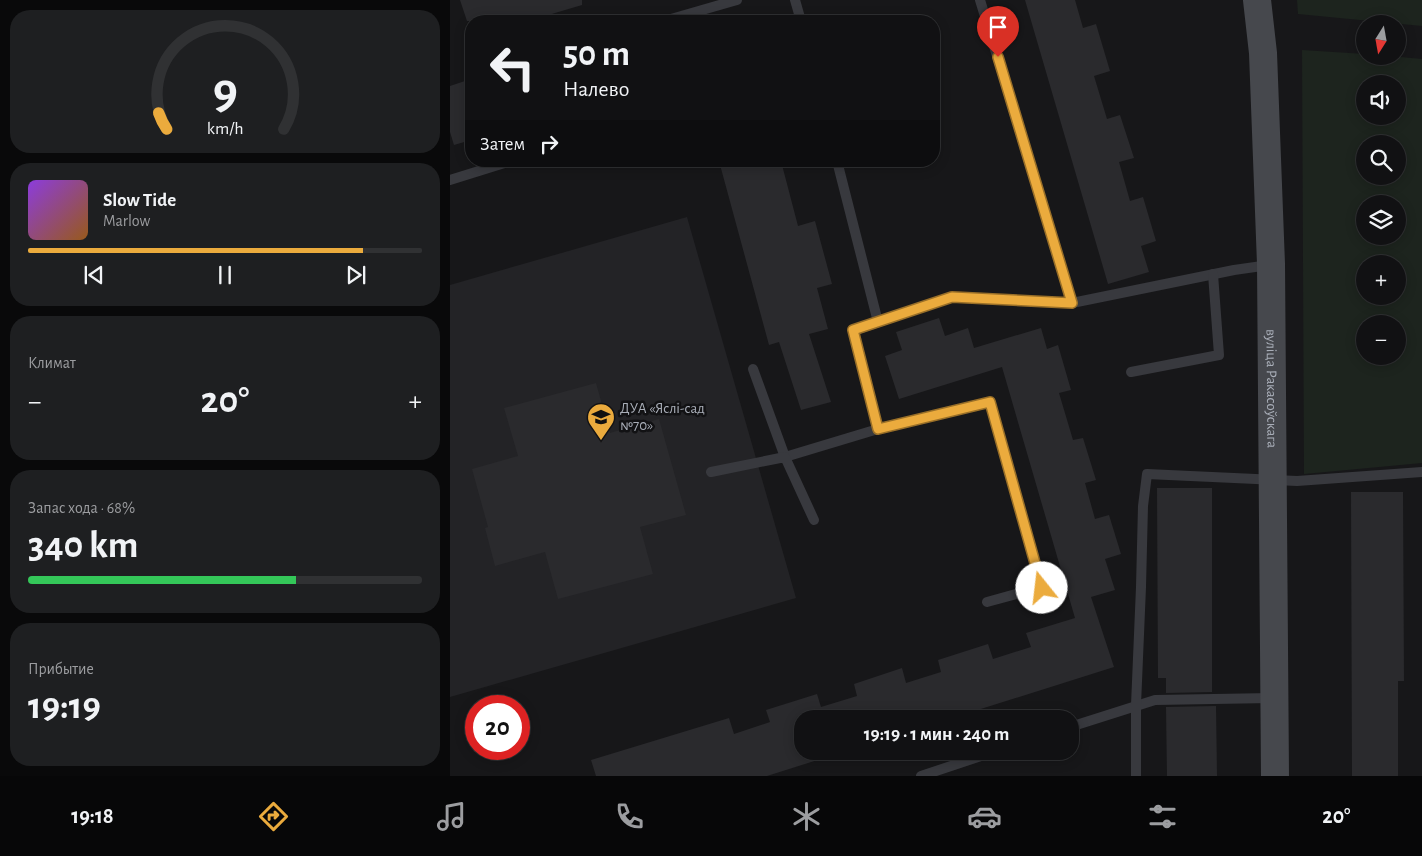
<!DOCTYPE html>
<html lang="ru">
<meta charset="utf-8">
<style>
body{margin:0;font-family:"Alegreya Sans",sans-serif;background:#1e1f21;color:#f1f3f6;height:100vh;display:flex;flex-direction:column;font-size:19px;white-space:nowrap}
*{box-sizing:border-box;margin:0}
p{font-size:16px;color:#9c9da0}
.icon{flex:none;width:28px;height:28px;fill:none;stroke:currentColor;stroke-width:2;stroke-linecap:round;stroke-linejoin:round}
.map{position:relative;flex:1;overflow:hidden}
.panel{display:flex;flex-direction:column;gap:10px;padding:10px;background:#09090a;width:450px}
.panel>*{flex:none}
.guide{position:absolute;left:15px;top:15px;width:475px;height:152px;border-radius:20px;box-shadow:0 2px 12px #0003,0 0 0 1px #303133;background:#111113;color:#f1f3f6;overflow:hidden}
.needle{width:32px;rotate:191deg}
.buttons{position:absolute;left:906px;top:15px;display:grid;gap:10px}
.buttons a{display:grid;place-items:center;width:50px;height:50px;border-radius:50%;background:#111113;box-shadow:0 2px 12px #0003,0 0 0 1px #303133;font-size:25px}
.speed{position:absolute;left:15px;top:695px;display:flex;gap:10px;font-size:25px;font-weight:700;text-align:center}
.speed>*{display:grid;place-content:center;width:65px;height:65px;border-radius:50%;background:#111113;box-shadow:0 2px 12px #0003,0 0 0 1px #303133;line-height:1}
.speed .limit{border:8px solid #d22;background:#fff;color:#111}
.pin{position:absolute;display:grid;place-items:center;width:42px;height:42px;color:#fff;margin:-51px -21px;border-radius:50% 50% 50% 0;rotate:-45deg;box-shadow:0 0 5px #0007}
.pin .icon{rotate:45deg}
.me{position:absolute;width:55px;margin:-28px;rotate:344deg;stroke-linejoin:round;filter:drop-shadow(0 0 4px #0008)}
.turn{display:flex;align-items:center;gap:18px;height:105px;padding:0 15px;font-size:22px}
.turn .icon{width:65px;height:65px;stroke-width:2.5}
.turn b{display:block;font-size:35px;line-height:42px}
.then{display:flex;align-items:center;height:48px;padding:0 15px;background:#0003;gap:10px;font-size:19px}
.big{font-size:38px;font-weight:600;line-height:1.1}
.panel .card{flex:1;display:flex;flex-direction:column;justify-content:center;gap:8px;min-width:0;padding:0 18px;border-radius:20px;background:#1e1f21}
.panel .dial{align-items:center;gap:0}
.dial svg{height:130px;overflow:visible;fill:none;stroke:#303133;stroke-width:7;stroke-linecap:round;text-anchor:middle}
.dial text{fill:#f1f3f6;stroke:none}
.song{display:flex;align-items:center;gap:15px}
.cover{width:60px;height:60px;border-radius:8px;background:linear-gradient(135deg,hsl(270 70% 55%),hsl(30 70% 35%))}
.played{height:5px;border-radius:2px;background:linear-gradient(90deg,#ebab3d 85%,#303133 85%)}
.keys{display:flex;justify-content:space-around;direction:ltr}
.heat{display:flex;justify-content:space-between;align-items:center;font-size:28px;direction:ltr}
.charge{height:8px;border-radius:4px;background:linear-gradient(90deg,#34c759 68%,#303133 0)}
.trip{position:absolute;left:344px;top:710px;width:285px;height:50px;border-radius:20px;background:#111113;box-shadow:0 2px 12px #0003,0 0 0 1px #303133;font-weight:600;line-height:50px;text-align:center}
.tabs{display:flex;height:80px;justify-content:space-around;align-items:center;background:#070708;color:#9c9da0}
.tabs .icon{width:35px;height:35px}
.tabs .selected{color:#ebab3d}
.tabs b{font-size:22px;color:#f1f3f6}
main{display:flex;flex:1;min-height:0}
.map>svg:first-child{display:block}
.built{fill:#232326}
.green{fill:#1d241e;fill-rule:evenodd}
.building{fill:#2a2a2d}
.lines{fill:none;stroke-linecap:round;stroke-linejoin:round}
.lane{stroke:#38393e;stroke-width:10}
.secondary{stroke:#46484d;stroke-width:28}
.route-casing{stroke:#996f28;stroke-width:12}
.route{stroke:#ebab3d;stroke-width:9}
.labels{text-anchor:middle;stroke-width:5;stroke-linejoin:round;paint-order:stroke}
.street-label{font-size:15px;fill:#a9aeb8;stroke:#121214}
.poi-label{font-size:15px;fill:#a9aeb8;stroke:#121214;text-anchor:start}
</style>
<main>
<section class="panel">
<div class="card dial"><svg viewBox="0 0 100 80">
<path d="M14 69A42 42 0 1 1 86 69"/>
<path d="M14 69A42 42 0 0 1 9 59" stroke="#ebab3d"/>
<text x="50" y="56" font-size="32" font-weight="700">9</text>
<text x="50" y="72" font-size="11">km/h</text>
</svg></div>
<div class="card">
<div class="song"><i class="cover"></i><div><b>Slow Tide</b><p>Marlow</p></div></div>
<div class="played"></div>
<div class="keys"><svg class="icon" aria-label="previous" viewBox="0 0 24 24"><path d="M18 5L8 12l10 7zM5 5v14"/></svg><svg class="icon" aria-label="pause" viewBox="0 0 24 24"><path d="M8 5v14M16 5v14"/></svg><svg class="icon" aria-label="next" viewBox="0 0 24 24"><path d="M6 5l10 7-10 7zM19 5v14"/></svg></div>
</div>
<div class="card"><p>Климат</p>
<div class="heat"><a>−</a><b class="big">20°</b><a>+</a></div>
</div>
<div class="card"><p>Запас хода · 68%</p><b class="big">340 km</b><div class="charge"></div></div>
<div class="card"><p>Прибытие</p><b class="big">19:19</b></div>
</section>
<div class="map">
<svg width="972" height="776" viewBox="0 0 972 776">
<rect width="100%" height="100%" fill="#171719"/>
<!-- built -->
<polygon class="built" points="237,217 346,598 0,697 0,285"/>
<!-- green -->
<g class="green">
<polygon points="847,0 972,0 972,26 848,14"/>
<path d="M 852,50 L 915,54 L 915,56 L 940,56 L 972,59 L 972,463 L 854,474 ZM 915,84 L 948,84 L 948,116 L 915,116 ZM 915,144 L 948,144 L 948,176 L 915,176 ZM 915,204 L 948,204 L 948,236 L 915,236 ZM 915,264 L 948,264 L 948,296 L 915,296 ZM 915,324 L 948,324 L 948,356 L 915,356 Z"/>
</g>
<!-- building -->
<g class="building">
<polygon points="10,0 132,0 132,5 78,21 17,21"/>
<polygon points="575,0 625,0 633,28 646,24 660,71 644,76 657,119 670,115 684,158 669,162 680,201 693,197 706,241 691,246 699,272 658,284"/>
<polygon points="21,79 21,140 4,145 0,132 0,86"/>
<polygon points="269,161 331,161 348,226 365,221 382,284 367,288 378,329 359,334 381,402 351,410 329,342 319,345"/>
<polygon points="489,318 495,336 518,328 524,348 591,328 597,349 608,345 621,390 609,393 623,440 633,438 646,480 635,483 645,519 659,515 671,554 655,559 665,590 641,597 664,667 499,719 352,719 352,751 396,751 317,776 146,776 141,760 279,718 284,734 320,722 316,710 367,694 371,707 407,696 404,684 452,668 456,683 491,672 488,660 538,644 543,659 581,647 576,633 625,618 552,367 449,399 435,356 452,350 446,332"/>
<polygon points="146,383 160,433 209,419 236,515 190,527 203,574 108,599 95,552 45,566 35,528 38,527 22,469 68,456 54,408"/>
<polygon points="707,488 762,488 762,692 716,693 716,678 708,678"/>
<polygon points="901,492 953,492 954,681 948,681 948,776 902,776"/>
<polygon points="766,706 767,776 717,776 716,707"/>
</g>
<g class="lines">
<!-- lane -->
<g class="lane">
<polyline points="345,0 351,21"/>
<polyline points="530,0 622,303 784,270 819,265"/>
<polyline points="214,21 287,0"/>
<polyline points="387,161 428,322"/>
<polyline points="0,180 61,161"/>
<polyline points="303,369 335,457 428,429"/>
<polyline points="681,372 769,355 763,274"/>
<polyline points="261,472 335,457 364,520"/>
<polyline points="537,602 592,587 540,402 428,429 403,331 502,297 622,303"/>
<polyline points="620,727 705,700 823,698"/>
<polyline points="471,776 546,751"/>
<polyline points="686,776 686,705 691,587 693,506 697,474 847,481 972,472"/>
</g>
<!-- secondary -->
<path class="secondary" id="s1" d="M 807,0 L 813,53 L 821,264 L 825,776"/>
</g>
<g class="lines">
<!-- route casing -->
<g class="route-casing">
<polyline id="route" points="548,57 622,303 502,297 403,330 428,429 540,402 592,588"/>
</g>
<!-- route -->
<use href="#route" class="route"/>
</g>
<!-- icons -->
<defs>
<g id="school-pin" transform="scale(1.4375)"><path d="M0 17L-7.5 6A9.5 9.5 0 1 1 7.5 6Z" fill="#ebab3d" stroke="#121214"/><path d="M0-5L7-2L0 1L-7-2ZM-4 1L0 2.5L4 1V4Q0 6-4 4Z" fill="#111"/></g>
</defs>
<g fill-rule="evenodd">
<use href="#school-pin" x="151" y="417"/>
</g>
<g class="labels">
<!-- street labels -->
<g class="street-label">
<text dy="5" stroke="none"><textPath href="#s1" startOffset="389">вуліца Ракасоўскага</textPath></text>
</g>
<!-- poi labels -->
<g class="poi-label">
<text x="170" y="413">ДУА «Яслі-сад<tspan x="170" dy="17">№70»</tspan></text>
</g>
</g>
</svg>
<div class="buttons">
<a><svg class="needle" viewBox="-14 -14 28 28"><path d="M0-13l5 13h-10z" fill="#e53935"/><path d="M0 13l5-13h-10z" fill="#9c9da0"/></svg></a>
<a><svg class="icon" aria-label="sound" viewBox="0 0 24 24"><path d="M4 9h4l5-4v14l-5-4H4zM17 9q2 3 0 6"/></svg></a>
<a><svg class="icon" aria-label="search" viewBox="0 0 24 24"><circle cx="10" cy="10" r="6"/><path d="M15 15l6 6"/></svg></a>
<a><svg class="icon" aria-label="layers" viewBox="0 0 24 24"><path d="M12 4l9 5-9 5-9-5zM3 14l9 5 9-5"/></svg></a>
<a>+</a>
<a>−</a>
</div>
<div class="speed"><div class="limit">20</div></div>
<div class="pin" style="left:548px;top:57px;background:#d93025"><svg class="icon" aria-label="arrive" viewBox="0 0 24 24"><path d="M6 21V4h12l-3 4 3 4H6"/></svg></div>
<svg class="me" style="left:592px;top:588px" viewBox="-20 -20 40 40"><circle r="19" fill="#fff"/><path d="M0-13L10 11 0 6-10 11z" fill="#ebab3d"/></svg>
<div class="trip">19:19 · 1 мин · 240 m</div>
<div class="guide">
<div class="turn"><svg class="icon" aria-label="left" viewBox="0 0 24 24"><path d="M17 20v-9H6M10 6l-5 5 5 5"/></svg><div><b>50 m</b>Налево</div></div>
<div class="then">Затем<svg class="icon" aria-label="right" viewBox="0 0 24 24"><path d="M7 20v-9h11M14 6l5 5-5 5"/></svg></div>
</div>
</div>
</main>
<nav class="tabs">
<b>19:18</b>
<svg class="icon selected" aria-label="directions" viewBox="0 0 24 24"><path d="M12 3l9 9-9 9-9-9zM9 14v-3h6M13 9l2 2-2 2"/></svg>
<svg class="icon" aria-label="music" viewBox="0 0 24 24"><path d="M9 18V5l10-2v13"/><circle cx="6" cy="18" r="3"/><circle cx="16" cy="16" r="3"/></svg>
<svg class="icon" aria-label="phone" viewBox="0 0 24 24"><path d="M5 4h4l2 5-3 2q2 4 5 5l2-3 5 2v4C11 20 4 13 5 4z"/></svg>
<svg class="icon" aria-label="climate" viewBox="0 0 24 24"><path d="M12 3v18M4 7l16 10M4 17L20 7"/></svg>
<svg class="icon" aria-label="car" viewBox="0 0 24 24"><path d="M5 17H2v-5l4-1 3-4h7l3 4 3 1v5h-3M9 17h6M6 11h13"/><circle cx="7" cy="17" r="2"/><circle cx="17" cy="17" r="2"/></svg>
<svg class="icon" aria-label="filters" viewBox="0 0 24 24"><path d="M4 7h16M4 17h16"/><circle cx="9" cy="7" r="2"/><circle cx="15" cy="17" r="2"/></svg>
<b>20°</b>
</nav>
